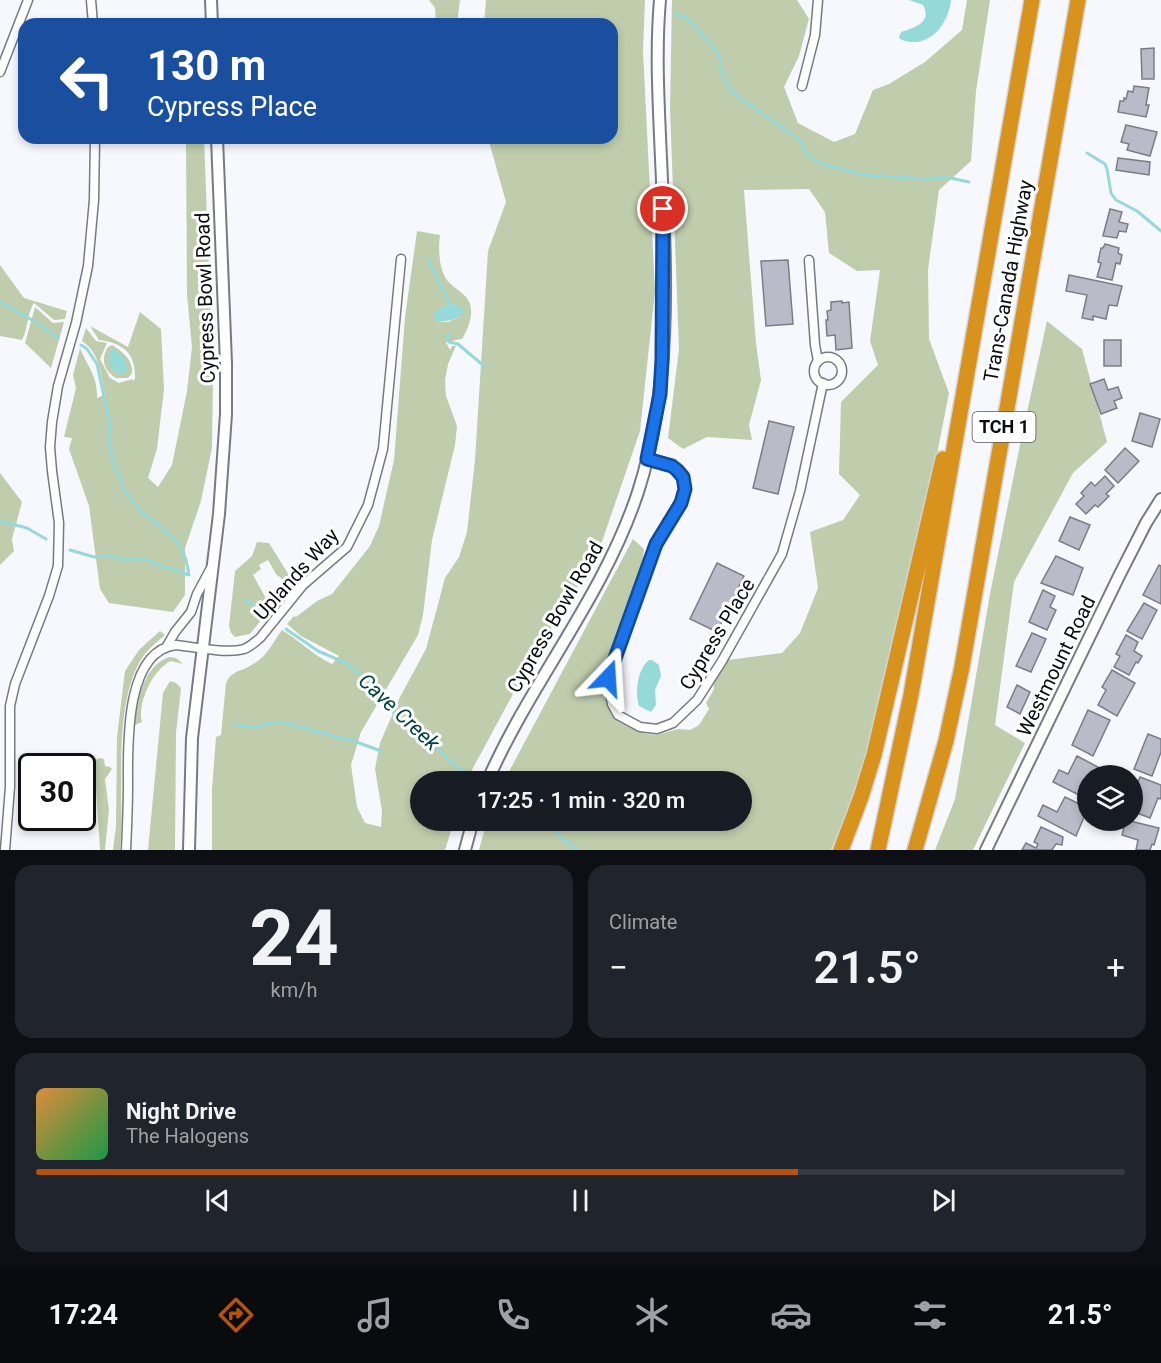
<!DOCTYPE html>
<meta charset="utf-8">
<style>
body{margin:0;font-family:Roboto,sans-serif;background:#20242c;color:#f1f3f6;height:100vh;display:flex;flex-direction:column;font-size:22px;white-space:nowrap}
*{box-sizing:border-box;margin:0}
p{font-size:20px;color:#9ea1a6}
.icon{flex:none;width:33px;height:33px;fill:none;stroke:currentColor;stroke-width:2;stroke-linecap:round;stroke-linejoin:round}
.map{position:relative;height:850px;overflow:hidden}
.drawer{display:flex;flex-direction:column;gap:15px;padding:15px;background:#0d0f14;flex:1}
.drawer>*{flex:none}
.guide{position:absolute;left:18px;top:18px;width:600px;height:126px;border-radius:18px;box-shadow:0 3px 9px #0003;background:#1a4fa0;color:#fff;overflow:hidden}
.fabs{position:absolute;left:1077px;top:765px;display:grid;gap:12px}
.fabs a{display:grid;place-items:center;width:66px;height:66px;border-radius:50%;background:#171b24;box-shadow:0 3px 9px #0003;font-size:30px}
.speed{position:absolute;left:18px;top:753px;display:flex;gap:12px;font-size:30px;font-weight:700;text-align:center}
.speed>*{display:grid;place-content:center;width:78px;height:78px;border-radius:50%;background:#171b24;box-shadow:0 3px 9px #0003;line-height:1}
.speed .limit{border:3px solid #111;border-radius:9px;background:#fff;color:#111}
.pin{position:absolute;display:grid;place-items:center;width:51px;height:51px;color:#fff;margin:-26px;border:3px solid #fff;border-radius:50%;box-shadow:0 2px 6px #0007}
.me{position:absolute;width:66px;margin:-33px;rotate:20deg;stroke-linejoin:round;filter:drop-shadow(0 0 4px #0008)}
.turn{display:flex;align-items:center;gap:21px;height:126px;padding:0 30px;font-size:27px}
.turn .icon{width:78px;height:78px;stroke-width:2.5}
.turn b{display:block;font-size:42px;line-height:51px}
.big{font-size:45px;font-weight:600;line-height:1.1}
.drawer .card{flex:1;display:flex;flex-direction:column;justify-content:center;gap:9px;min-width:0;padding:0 21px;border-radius:18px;background:#20242c}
.drawer .dial{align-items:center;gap:0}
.dial b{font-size:78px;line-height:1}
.song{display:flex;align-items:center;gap:18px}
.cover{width:72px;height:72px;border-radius:9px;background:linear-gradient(135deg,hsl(30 70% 55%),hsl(140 70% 35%))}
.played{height:6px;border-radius:3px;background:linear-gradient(90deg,#b45309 70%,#363941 70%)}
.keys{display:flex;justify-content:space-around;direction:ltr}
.heat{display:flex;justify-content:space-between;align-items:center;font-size:33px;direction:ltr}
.drawer .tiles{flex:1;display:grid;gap:15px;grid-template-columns:1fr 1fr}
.card:last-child{grid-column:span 2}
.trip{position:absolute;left:410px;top:771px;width:342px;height:60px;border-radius:30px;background:#171b24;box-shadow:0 3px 9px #0003;font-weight:600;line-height:60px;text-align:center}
.tab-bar{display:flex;height:96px;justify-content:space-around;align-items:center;background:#090b0e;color:#9ea1a6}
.tab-bar .icon{width:42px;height:42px}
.tab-bar .current{color:#b45309}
.tab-bar b{font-size:27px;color:#f1f3f6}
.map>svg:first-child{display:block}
.green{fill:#bfcdac;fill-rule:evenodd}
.water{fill:#95d9d8}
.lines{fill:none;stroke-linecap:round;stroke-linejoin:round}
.stream{stroke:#95d9d8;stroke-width:3}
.building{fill:#b9bcc8;stroke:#7a7d87;stroke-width:1.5}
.minor-casing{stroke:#777a84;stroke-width:11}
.tertiary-casing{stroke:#777a84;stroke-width:14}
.motorway-casing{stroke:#d3d3d4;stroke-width:18}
.minor{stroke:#fff;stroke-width:8}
.tertiary{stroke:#fff;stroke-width:10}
.motorway{stroke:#d8931c;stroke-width:15}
.route-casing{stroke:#114b97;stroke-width:15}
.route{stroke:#1a73e8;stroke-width:10}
.labels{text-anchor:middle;stroke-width:6;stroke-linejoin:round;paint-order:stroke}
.shield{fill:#fff;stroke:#545558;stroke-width:1.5}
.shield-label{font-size:18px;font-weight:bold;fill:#0b0c10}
.street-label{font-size:20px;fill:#0b0c10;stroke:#fff}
.water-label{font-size:21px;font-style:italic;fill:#004242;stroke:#fff}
</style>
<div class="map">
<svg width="1161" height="850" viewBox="0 0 1161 850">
<rect width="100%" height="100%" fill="#f7f8fd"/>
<!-- green -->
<g class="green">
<polygon points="429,0 460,0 457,24 436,24 435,8"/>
<path d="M 486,0 L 645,0 L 643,51 L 655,291 L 640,431 L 597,556 L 534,655 L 466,781 L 420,782 L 420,820 L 454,821 L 445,850 L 212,850 L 212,790 L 216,737 L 221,735 L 226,683 C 231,672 238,672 248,667 C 268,657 270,646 282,630 C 300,641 313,655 332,664 L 339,656 L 301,636 L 287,624 L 294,616 L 296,617 L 317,601 L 332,594 L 370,546 L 379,526 L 394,460 L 405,317 L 417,231 L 440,235 C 438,249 439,269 447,280 C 452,287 460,290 465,296 C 477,308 469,327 462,339 L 446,342 L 450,350 L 452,346 L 456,346 L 448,364 L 445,380 L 446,396 L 457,426 L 455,445 L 432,540 L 423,615 L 418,635 L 361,732 L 351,765 L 357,807 L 365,823 L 381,827 L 382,811 L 375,769 L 380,743 L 400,697 L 426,649 L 445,578 L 459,557 L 467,532 L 475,460 L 488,251 L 506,202 L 488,138 L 612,138 L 612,24 L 484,24 ZM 455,304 L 459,317 L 448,322 L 436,322 L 443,307 Z"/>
<polygon points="672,0 797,0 809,19 799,56 784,87 798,123 834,142 855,134 873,90 889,84 925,62 962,30 967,0 990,0 976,91 971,161 939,190 928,270 929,339 949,393 937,454 887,683 854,799 831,850 479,850 487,821 741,820 741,782 504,781 633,539 644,549 642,566 605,675 610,709 614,717 626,725 647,734 657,735 678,729 690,730 699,725 709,709 706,703 714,689 713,682 728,660 782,653 800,633 818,588 810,532 843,520 860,495 839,474 841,402 878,365 870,341 880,270 857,271 829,253 825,212 809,189 744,190 756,343 761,380 749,425 752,440 707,437 683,449 668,438 679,349 670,109"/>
<path d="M 186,138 L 204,138 L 213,379 L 212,448 L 201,501 L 185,548 L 185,595 L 173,612 L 109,603 L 100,589 L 89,506 L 69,449 L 72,438 L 64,437 L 76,388 L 73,375 L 80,348 C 87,366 98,376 97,398 L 105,394 C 100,374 101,354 82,341 L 86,328 L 96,341 L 107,343 L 100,359 L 110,378 L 119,383 L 132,379 L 132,381 L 135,379 C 136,353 123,343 99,340 L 90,326 L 128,347 L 140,312 L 161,329 L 164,389 L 157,449 L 148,478 L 158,487 L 172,465 L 187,391 L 192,347 L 187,295 Z"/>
<path d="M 0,265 L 24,298 L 67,311 L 65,319 L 54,320 L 34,303 C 27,313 28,329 22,340 L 0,336 Z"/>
<polygon points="35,307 53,323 64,322 51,368 25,343"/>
<polygon points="1047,321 1082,349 1107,442 1073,473 1014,582 995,725 1025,743 973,850 935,850 955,799 990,594 1023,430"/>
<path d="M 112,345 C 123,352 133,360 132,373 L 128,378 L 116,378 C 104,371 100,359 108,347 Z"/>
<polygon points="0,473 22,502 12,539 14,551 0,565"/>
<polygon points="257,542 269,543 292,580 289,585 276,574 268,560 259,565 261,569 253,575 267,600 281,595 250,634 235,637 231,633 229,626 235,571 252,556"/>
<path d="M 160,631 L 165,635 C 157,642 148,649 142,658 C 114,702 123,784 121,836 L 120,850 L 113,850 L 116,826 L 117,737 L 125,671 L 139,650 Z"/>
<path d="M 169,657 L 176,658 L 183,664 L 171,661 C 153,669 137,703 142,722 L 135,725 C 137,701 143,666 169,657 Z"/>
<polygon points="170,681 176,683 181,688 176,733 175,850 148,850 163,693"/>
<polygon points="99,758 104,759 105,766 110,767 112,769 105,779 109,810 105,850 100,850 96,788 87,789 86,766"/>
</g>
<!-- water -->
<g class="water">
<path d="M 909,0 L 951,0 C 949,19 937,39 917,42 C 910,42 904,42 899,38 L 901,32 C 914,28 933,22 923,5 Z"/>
<path d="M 455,304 L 463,309 L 464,312 C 457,321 446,321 436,322 L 434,315 C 439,307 447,305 455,304 Z"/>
<path d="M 113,349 C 122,353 127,361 127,371 L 122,375 C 111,372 107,363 109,352 Z"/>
<path d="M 649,660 L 652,660 L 659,665 L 661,676 L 655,690 L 656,705 L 651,712 L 639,706 C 635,692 637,670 649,660 Z"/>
</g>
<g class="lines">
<!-- stream -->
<g class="stream">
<polyline points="675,14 688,19 711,44 720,57 720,65 725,80 734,94 792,134 802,143 805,151 813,159 826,165 864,175 927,179 946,177 969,182"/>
<polyline points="1087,153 1105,164 1107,169 1111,193 1116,200 1137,211 1161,231"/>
<path d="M 428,259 C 434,276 445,291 451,308"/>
<polyline points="0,302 39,324 58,338"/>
<polyline points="449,333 447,339 449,342 458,344 484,366"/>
<polyline points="0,521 27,528 46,539"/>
<polyline points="70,550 94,557 110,556 122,559 142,559 189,575 186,560 180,544 142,512 124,491 114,464 109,442 110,425 97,364 87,349 81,345"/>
<polyline points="244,599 265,613"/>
<polyline points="286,629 318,651 346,663 368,680 375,695 395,714 412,724 457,767 478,782"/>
<path d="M 234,724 C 240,725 247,727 254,727 C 268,725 278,718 292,725 L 354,741 L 381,751"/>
<polyline points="544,820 563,839 579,850"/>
</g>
</g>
<!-- building -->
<g class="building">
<polygon points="1154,48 1154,79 1142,79 1141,49"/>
<polygon points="1134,86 1149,88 1146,105 1149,105 1146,117 1118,112 1120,101 1124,101 1124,98 1126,99 1128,91 1133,92"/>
<polygon points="1126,125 1157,132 1150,156 1127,150 1129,144 1121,142"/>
<polygon points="1118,158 1150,162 1149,175 1116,170"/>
<polygon points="1110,209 1122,212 1119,222 1128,224 1126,232 1119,231 1117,238 1103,236"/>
<polygon points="1105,244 1119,248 1118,253 1122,255 1120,264 1116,263 1112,280 1097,277 1101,263 1098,262 1101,248 1103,248"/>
<polygon points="788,260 793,324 766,326 761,261"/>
<polygon points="1069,275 1122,286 1117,306 1109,305 1106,319 1093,316 1093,320 1082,318 1087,295 1066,291"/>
<polygon points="842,301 842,303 849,302 852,348 836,350 835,335 827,336 826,320 828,320 827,311 831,310 831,302"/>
<rect x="1104" y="340" width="17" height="26"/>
<polygon points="1104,379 1108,390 1118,387 1122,398 1114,401 1117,408 1101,414 1090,384"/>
<polygon points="1140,413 1160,419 1152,447 1132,441"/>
<polygon points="769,421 794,427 778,494 753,488"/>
<polygon points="1125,448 1139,461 1118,483 1105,470"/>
<polygon points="1105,476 1114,486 1106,494 1109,496 1098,507 1095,505 1086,514 1076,504 1084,496 1081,493 1091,482 1095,486"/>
<polygon points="1070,517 1090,525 1079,550 1059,541"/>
<polygon points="1056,556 1083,568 1073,595 1041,583"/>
<polygon points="717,563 744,576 717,632 690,619"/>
<polygon points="1159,565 1161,566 1161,604 1143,595"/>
<polygon points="1043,590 1055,596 1050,607 1056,610 1047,630 1029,622"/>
<polygon points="1144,603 1157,610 1142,639 1127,631"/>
<polygon points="1032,633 1046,639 1031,672 1016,666"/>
<polygon points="1126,635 1138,642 1134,651 1142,656 1138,663 1136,662 1129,675 1114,667 1120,656 1116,654"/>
<polygon points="1112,670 1135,683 1117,716 1098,705 1106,690 1102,687"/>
<polygon points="1017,685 1030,692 1020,714 1007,707"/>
<polygon points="1088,710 1110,720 1093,756 1072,745"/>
<polygon points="1148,734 1161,739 1161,752 1152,776 1134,769"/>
<polygon points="1077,756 1098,767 1094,776 1088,776 1087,799 1053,782 1059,770 1068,774"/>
<polygon points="1140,777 1161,785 1161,797 1160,799 1158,798 1150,818 1132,811 1141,791 1135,789"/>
<polygon points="1065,797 1088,808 1076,836 1038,816 1043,805 1057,812"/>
<polygon points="1126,820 1159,828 1154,845 1152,844 1150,850 1136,850 1138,840 1122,835"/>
<polygon points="1041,827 1063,837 1062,845 1056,844 1052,850 1022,850 1026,843 1036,848 1038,844 1034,842"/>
</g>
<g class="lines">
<!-- minor casing -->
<g class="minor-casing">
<g id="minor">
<polyline points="91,0 93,24"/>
<polyline points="0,72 28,0"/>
<polyline points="802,86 815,35 818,0"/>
<polyline points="809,260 815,345 818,361"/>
<circle cx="828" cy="371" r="14"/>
<polyline points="647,459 672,466 677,470 683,477 685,489 681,503 656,545 607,678 612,704 618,715 640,727 657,729 673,723 697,700 722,661 782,554 800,491 823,383"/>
<polyline points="167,646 175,632 191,612 197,594 211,568"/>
<polyline points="5,850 10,787 10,706 15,684 49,596 58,566 59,523 52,471 50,447 52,422 58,386 76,323 88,266 94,200 95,138"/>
<path d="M 126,850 C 127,828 128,807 128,785 C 128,747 124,651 176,645 C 194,647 227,654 244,649 C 250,647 255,642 260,638 L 303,585 L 347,547 L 368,505 L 383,449 L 401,259"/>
</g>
</g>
<!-- tertiary casing -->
<g class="tertiary-casing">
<g id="tertiary">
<polyline points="211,0 212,24"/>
<path d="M 487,782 C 531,681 603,598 638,492 C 675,378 665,254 660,136 C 658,91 656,45 660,0"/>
<polyline points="189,850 192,738 219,514 226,414 226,363 217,138"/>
<polyline points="465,850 473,820"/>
<polyline points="986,850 1119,576 1146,523 1161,499"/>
</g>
</g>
<!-- motorway casing -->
<g class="motorway-casing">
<g id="motorway">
<polyline points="841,850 861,797 874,755 943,459"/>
<polyline points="878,850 911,695 1032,0"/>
<polyline points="915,850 946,741 962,667 1078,0"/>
</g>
</g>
<!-- minor -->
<use href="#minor" class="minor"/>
<!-- tertiary -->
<use href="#tertiary" class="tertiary"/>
<!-- motorway -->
<use href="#motorway" class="motorway"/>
</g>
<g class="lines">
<!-- route casing -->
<g class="route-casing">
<polyline id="route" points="608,678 656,544 681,503 685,489 683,477 677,470 672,466 647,459 660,394 662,360 663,209"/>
</g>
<!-- route -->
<use href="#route" class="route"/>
</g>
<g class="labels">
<!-- shield labels -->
<rect class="shield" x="972.5" y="412" width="63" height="30" rx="4.5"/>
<g class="shield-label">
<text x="1004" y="433">TCH 1</text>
</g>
<!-- street labels -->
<g class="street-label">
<text transform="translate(1008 281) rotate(-80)" y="7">Trans-Canada Highway</text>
<text transform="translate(205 298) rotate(-92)" y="7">Cypress Bowl Road</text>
<text transform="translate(296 574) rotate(-48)" y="7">Uplands Way</text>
<text transform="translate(555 617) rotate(-60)" y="7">Cypress Bowl Road</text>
<text transform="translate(717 634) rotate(-59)" y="7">Cypress Place</text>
<text transform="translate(1056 666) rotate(-64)" y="7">Westmount Road</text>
</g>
<!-- water labels -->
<g class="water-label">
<text transform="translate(399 712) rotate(43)" y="7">Cave Creek</text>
</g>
</g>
</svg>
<div class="fabs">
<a><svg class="icon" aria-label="layers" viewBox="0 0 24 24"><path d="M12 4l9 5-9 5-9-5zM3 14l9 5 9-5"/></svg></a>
</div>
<div class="speed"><div class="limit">30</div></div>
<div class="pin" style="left:663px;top:209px;background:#d93025"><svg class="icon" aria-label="arrive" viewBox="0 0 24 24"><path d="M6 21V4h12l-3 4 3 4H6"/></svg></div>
<svg class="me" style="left:608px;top:678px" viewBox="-20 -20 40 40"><path d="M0-17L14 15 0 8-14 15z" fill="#1a73e8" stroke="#fff" stroke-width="4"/></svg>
<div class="trip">17:25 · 1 min · 320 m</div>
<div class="guide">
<div class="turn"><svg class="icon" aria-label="left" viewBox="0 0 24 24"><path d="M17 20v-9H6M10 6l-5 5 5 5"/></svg><div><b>130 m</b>Cypress Place</div></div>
</div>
</div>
<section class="drawer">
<div class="tiles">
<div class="card dial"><b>24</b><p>km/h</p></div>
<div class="card"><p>Climate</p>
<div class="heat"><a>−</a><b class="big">21.5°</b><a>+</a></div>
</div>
<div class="card">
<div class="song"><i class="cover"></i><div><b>Night Drive</b><p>The Halogens</p></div></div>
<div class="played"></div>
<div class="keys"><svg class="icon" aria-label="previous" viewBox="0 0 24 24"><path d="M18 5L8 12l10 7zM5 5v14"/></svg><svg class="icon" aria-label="pause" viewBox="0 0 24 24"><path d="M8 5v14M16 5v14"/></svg><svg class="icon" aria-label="next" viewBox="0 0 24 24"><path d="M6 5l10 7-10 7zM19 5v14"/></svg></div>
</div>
</div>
</section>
<nav class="tab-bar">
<b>17:24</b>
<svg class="icon current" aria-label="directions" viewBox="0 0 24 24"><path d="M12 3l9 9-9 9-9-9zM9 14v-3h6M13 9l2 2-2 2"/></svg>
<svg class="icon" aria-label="music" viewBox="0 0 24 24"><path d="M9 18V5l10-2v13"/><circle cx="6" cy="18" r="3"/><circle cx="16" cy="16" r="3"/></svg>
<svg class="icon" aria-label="phone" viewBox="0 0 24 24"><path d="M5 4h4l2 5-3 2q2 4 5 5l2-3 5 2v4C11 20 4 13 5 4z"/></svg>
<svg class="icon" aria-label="climate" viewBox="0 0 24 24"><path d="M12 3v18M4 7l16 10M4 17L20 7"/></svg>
<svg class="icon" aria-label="car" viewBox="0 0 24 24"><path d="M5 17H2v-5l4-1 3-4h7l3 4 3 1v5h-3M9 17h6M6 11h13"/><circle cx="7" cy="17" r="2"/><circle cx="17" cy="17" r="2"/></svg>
<svg class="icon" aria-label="filters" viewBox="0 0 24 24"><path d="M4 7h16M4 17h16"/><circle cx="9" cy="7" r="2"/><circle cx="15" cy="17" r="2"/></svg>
<b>21.5°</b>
</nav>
